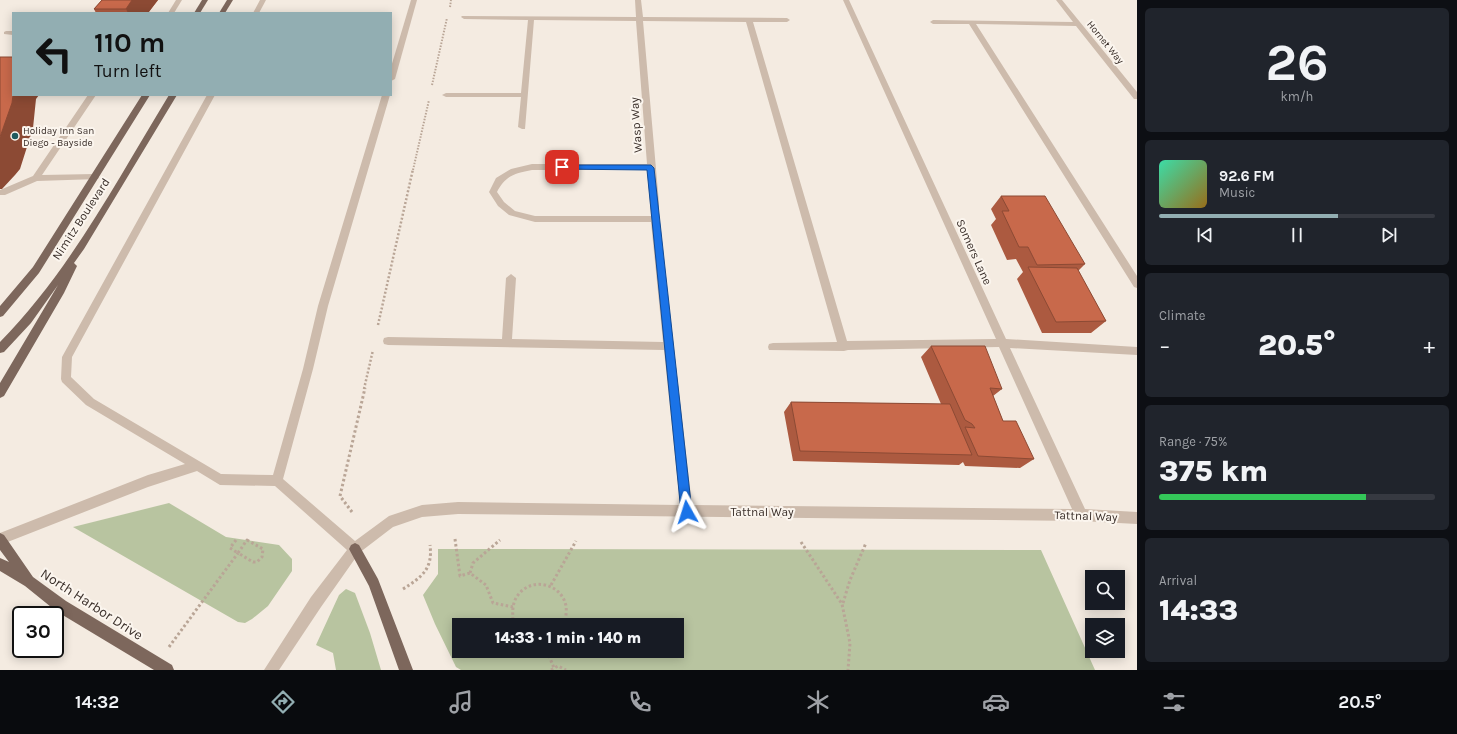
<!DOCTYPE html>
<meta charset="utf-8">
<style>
body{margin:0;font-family:Karla,sans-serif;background:#20242c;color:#f1f3f6;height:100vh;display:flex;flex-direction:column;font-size:15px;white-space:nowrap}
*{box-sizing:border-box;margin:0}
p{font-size:13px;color:#9ea1a6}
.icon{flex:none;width:22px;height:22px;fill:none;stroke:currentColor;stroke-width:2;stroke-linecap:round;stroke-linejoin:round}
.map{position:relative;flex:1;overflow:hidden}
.panel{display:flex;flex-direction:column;gap:8px;padding:8px;background:#0d0f14;width:320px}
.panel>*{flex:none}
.top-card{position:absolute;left:12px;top:12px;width:380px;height:84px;border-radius:0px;box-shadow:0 2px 10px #0003;background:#92aeb2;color:#111;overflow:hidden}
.fabs{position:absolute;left:1085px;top:570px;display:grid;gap:8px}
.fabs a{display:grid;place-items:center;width:40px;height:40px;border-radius:0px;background:#171b24;box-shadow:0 2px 10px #0003;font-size:20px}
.speed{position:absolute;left:12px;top:606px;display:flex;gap:8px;font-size:20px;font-weight:700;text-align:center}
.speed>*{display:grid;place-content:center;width:52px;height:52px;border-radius:50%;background:#171b24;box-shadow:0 2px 10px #0003;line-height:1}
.speed .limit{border:2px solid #111;border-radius:6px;background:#fff;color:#111}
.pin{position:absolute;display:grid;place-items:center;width:34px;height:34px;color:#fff;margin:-17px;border-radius:8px;box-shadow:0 2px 6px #0006}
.me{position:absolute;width:44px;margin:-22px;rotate:354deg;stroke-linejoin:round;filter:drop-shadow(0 0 3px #0008)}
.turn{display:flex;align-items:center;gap:14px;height:84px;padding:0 16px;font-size:18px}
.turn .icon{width:52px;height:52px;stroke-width:2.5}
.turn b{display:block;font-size:28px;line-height:34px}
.big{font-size:30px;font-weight:800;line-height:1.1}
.panel .widget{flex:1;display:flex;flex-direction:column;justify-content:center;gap:6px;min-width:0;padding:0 14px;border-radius:6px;background:#20242c}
.panel .dial{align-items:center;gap:0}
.dial b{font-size:52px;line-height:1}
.song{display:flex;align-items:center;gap:12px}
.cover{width:48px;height:48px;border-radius:6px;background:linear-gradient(135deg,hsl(160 70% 55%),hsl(40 70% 35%))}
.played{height:4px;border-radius:2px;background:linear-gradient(90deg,#92aeb2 65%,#363941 65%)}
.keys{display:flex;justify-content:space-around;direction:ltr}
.heat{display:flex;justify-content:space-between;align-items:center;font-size:22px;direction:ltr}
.charge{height:6px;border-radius:3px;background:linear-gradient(90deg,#34c759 75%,#363941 0)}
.trip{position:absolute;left:452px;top:618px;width:232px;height:40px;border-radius:0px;background:#171b24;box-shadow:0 2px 10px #0003;font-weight:800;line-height:40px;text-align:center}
.menu{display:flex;height:64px;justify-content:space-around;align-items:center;background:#090b0e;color:#9ea1a6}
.menu .icon{width:28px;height:28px}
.menu .current{color:#92aeb2}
.menu b{font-size:18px;color:#f1f3f6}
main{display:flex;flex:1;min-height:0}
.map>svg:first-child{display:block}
.green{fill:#b8c4a0;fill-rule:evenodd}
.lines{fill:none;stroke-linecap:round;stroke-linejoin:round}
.path-far2{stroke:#b9a596;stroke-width:2;stroke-dasharray:1.5 1.5;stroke-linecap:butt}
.path-far1{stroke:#b9a596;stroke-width:2.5;stroke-dasharray:2 2;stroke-linecap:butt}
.path{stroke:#b9a596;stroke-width:3;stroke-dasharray:2.5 2.5;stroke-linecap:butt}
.minor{fill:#cdbbac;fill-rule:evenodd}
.major{fill:#7d675c;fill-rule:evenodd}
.wall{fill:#ac5a40}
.shaded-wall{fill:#8c4a34}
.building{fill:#c8694b;stroke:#8c4a34}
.route{fill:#1a73e8;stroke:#114b97}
.poi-dot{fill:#1f5a5e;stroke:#fbf5ee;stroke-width:1.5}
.labels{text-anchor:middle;stroke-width:4;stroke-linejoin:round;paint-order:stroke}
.far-street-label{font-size:10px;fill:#3b302b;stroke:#fbf5ee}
.far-poi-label{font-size:10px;fill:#3b302b;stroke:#fbf5ee;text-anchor:start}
.street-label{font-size:12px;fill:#3b302b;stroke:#fbf5ee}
.near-street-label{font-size:14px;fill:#3b302b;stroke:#fbf5ee}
</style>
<main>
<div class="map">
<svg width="1137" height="670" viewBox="0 0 1137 670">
<rect width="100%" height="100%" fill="#f4ebe1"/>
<!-- green -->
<g class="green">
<polygon points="169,503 226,537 279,545 292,559 292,571 268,606 252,619 245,623 238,622 73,527"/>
<path d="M 438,549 L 1041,550 L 1095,670 L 461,670 L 456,667 L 435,624 L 423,595 L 438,574 ZM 459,625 L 677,625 L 677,651 L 459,651 Z"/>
<polygon points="346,589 355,593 370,633 381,670 336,670 333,653 316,645 339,595"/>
</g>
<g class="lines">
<!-- path-far2 -->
<g class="path-far2">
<polyline points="450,7 451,0"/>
<polyline points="432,85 447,18"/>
<polyline points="413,170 429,100"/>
</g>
<!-- path-far1 -->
<g class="path-far1">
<polyline points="378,325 413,169"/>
<polyline points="364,389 373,350"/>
</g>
<!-- path -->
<g class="path">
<polyline points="352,512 340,496 365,388"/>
<polyline points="455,539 460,576 470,573 486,585 493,603 513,607"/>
<polyline points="236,540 230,548 238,553"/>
<polygon points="247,540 263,549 262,557 257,562 253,562 238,553"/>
<polyline points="801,542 842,604 850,643 848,670"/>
<polyline points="470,573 473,563 500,540"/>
<polyline points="551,585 576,541"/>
<path d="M 403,589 C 422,577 433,569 430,545"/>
<polyline points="843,603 850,580 866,543"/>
<path d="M 513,625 C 513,614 511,604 518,595 C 532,576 562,584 566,606 C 567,612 565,619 565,625"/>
<polyline points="169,647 238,553"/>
<polyline points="547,651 554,668"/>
<polyline points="551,670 558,666 566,670"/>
</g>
<!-- minor -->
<g class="minor">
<polygon points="176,0 182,0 174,13 168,13"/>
<polygon points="260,0 266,0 259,13 253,13"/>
<polygon points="411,0 417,0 395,79 391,81 391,67"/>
<path d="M 635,0 L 641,0 L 643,17 L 787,18 L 790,20 L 787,22 L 753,22 L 847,341 L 996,339 L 843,0 L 849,0 L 1006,339 L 1137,347 L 1137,355 L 1010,348 L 1085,509 L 1137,512 L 1137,524 L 1081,521 L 458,514 L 422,517 L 393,527 L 359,553 L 321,607 L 279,670 L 264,670 L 311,597 L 347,550 L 275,486 L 220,485 L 197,471 L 148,487 L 0,545 L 0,533 L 148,475 L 185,464 L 86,405 L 62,382 L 61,379 L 62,357 L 207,95 L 215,95 L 72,357 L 71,377 L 94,399 L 221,474 L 273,475 L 303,369 L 318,306 L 382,95 L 390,95 L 328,306 L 313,369 L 283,479 L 355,541 L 389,516 L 422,505 L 458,502 L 680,505 L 664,350 L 388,345 L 384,344 L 383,341 L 384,338 L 388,337 L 502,339 L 506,278 L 511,274 L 516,278 L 512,339 L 663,342 L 651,222 L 535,222 L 509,215 L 498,206 L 489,192 L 496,178 L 511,169 L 532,164 L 647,164 L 636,21 L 534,20 L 525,129 L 522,129 L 518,127 L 521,97 L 446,97 L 442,95 L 446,93 L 521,93 L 528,20 L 464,19 L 461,17 L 462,16 L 636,17 ZM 643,21 L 746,22 L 837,342 L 773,343 L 769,344 L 768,347 L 769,350 L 844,351 L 848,350 L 999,347 L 1072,509 L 692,505 L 659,219 L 659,203 ZM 532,170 L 647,170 L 651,216 L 535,216 L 515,211 L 504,202 L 497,192 C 505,176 515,173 532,170 Z"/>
<polygon points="1056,0 1062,0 1137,92 1137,99 1134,99 1076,26 976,24 1137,276 1137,288 1134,287 969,24 933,24 930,22 933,20 1073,22"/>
<polygon points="6,31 13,31 13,35 4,34 4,32"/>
<polygon points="88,95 96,95 42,175 95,174 98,175 99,177 98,179 37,181 5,195 0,195 0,190 33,176"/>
</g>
<!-- major -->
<g class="major">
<polygon points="202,0 208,0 200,13 194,13"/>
<polygon points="227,0 233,0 225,13 219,13"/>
<polygon points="142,95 150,95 39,273 3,316 0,317 0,306 33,267"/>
<path d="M 169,95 L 177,95 L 84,249 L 74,263 L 77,266 L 64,293 L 4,396 L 0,398 L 0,383 L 58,285 L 31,323 L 4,352 L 0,353 L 0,342 C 70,271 117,180 169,95 Z"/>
<polygon points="0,533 4,535 33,577 66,601 172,665 174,670 154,670 56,611 25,586 0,571 0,558 9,562 0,550"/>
<polygon points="355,543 359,545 378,579 413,670 399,670 369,586 349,549 351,545"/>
</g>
</g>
<!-- wall -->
<g class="wall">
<polygon points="102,0 158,0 148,13 96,13 94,9"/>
<polygon points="1001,196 1085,264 1078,271 1106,321 1091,333 1042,333 1017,279 1023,272 1016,259 1007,260 991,225 996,219 991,209"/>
<polygon points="931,346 1002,389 993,396 1003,421 1034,459 1020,468 965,466 963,462 959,465 793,461 784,412 791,402 941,404 921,357"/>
</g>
<!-- shaded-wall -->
<g class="shaded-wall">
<polygon points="132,0 158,0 148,13 128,13 126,9"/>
<polygon points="13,95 39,95 36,99 33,128 20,169 15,175 2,189 0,189 0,137"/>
</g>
<!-- building -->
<g class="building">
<polygon points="102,0 132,0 126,9 94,9"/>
<polygon points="0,57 13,57 13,95 12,103 0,137"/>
<polygon points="1001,196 1045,196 1085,264 1037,265 1028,247 1019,247 1002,211 1009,211"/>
<polygon points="1028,267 1077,268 1106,321 1056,322"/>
<polygon points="931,346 985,346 1002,389 990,388 1003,421 1016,421 1034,459 978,456 965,427 975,428 972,424 965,420"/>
<polygon points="791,402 950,404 972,455 800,451"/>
</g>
<!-- route -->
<polygon class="route" points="562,165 651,165 654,168 692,512 691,515 687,517 683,515 681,512 647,170 559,169 558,167"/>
<!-- markers -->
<circle class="poi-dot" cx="15" cy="136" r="4"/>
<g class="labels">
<!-- far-street labels -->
<g class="far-street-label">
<text transform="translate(1106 42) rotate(51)" y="4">Hornet Way</text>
</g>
<!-- far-poi labels -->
<g class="far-poi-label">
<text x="23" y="134">Holiday Inn San<tspan x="23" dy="12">Diego - Bayside</tspan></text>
</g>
<!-- street labels -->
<g class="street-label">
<text transform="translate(636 125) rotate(-94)" y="4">Wasp Way</text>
<text transform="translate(81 219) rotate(-57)" y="4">Nimitz Boulevard</text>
<text transform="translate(974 252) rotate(66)" y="4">Somers Lane</text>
<text x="762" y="516">Tattnal Way</text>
<text transform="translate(1086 516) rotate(2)" y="4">Tattnal Way</text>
</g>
<!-- near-street labels -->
<g class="near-street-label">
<text transform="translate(92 604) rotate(33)" y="5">North Harbor Drive</text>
</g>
</g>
</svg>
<div class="fabs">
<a><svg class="icon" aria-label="search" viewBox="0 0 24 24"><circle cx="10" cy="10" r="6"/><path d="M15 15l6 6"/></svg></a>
<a><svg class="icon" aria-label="layers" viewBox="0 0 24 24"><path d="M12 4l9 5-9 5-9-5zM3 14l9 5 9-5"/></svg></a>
</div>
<div class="speed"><div class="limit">30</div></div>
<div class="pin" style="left:562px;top:167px;background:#d93025"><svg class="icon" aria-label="arrive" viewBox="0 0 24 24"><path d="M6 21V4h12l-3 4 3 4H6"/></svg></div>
<svg class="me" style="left:687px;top:512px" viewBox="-20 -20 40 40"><path d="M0-17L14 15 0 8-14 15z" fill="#1a73e8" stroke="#fff" stroke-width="4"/></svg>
<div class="trip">14:33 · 1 min · 140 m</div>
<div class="top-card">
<div class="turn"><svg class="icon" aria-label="left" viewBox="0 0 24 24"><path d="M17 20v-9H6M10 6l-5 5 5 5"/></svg><div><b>110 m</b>Turn left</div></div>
</div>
</div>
<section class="panel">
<div class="widget dial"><b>26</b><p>km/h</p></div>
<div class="widget">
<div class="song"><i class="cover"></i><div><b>92.6 FM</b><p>Music</p></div></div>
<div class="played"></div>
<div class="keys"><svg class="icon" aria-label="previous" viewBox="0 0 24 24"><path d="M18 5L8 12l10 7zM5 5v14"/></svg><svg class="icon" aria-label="pause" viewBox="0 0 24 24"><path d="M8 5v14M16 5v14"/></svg><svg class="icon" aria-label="next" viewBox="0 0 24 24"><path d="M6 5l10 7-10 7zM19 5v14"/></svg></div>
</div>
<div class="widget"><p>Climate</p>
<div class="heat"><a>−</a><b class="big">20.5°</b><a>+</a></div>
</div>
<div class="widget"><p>Range · 75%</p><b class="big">375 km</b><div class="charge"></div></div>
<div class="widget"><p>Arrival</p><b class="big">14:33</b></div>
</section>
</main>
<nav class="menu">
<b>14:32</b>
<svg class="icon current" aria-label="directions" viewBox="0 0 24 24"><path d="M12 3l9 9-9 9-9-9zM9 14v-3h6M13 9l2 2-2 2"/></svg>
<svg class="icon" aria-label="music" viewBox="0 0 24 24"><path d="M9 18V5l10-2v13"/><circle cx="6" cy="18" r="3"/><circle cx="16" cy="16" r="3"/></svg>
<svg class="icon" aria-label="phone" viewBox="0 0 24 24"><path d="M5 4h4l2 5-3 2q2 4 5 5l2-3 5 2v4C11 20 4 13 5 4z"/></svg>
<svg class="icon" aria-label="climate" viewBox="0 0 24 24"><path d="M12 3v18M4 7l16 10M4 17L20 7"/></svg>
<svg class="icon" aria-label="car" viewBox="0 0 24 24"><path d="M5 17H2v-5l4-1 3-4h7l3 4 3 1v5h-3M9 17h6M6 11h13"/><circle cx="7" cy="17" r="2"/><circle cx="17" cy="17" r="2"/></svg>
<svg class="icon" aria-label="filters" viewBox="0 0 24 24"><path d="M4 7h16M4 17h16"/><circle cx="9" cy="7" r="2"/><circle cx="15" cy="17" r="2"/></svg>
<b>20.5°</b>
</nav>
